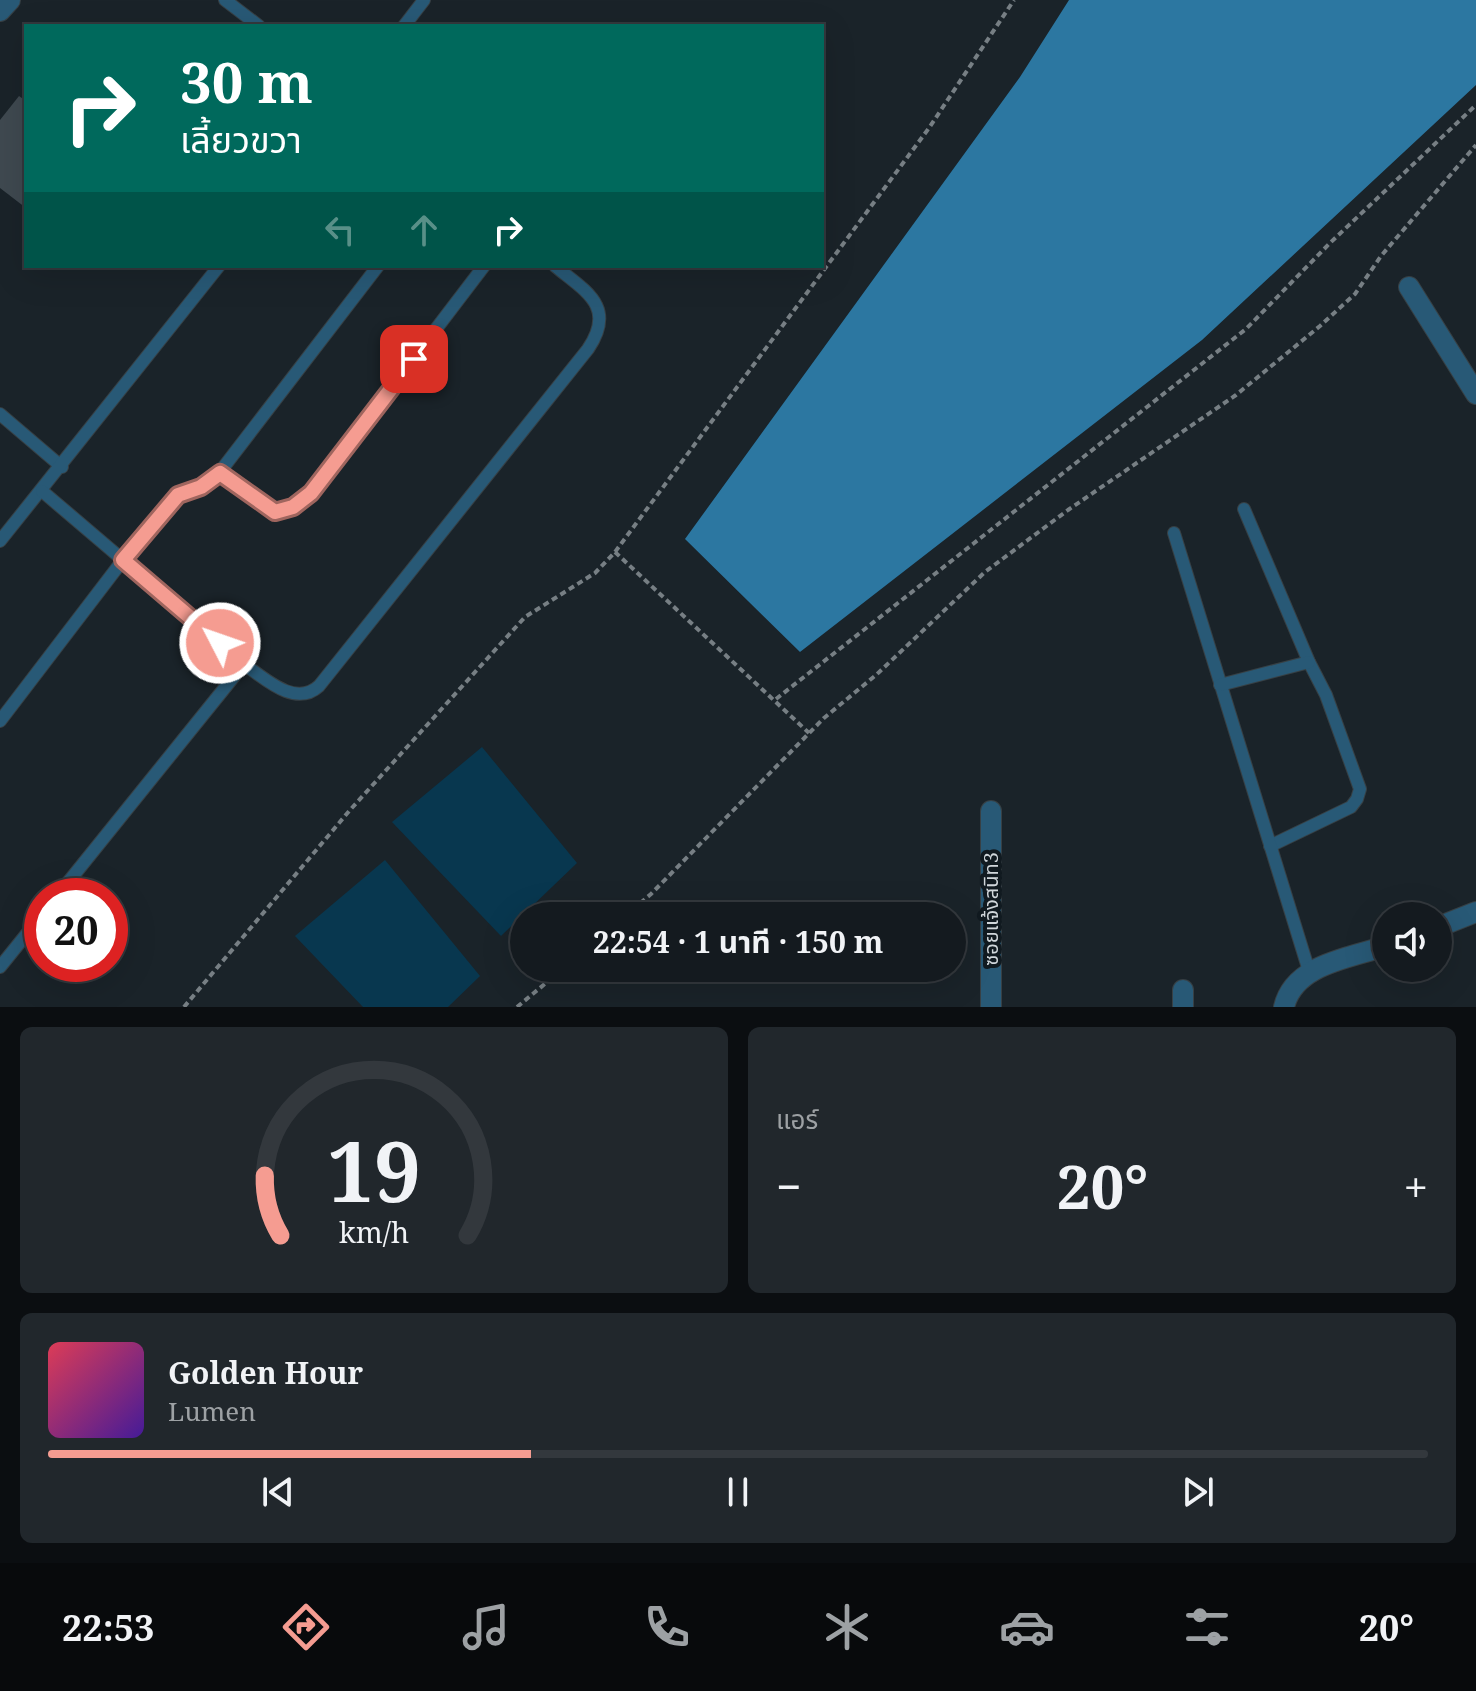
<!DOCTYPE html>
<html lang="th">
<meta charset="utf-8">
<style>
body{margin:0;font-family:"Noto Serif","Noto Sans Thai",serif;background:#21272c;color:#f1f3f6;height:100vh;display:flex;flex-direction:column;font-size:30px;white-space:nowrap}
*{box-sizing:border-box;margin:0}
p{font-size:26px;color:#9da1a4}
.icon{flex:none;width:44px;height:44px;fill:none;stroke:currentColor;stroke-width:2;stroke-linecap:round;stroke-linejoin:round}
.map{position:relative;height:1007px;overflow:hidden}
.panel{display:flex;flex-direction:column;gap:20px;padding:20px;background:#0b0e11;flex:1}
.panel>*{flex:none}
.top-card{position:absolute;left:24px;top:24px;width:800px;height:244px;border-radius:0px;box-shadow:0 8px 32px #0002,0 0 0 2px #33383d;background:#00695c;color:#fff;overflow:hidden}
.fabs{position:absolute;left:1372px;top:902px;display:grid;gap:16px}
.fabs a{display:grid;place-items:center;width:80px;height:80px;border-radius:50%;background:#141a1f;box-shadow:0 8px 32px #0002,0 0 0 2px #33383d;font-size:40px}
.speed{position:absolute;left:24px;top:878px;display:flex;gap:16px;font-size:40px;font-weight:700;text-align:center}
.speed>*{display:grid;place-content:center;width:104px;height:104px;border-radius:50%;background:#141a1f;box-shadow:0 8px 32px #0002,0 0 0 2px #33383d;line-height:1}
.speed .limit{border:12px solid #d22;background:#fff;color:#111}
.pin{position:absolute;display:grid;place-items:center;width:68px;height:68px;color:#fff;margin:-34px;border-radius:16px;box-shadow:0 4px 12px #0006}
.me{position:absolute;width:88px;margin:-44px;rotate:311deg;stroke-linejoin:round;filter:drop-shadow(0 0 6px #0008)}
.turn{display:flex;align-items:center;gap:28px;height:168px;padding:0 24px;font-size:36px}
.turn .icon{width:104px;height:104px;stroke-width:2.5}
.turn b{display:block;font-size:56px;line-height:68px}
.lanes{display:flex;align-items:center;height:76px;padding:0 24px;background:#0003;justify-content:center;gap:40px;direction:ltr}
.lanes .off{opacity:.35}
.big{font-size:60px;font-weight:700;line-height:1.1}
.panel .widget{flex:1;display:flex;flex-direction:column;justify-content:center;gap:12px;min-width:0;padding:0 28px;border-radius:12px;background:#21272c}
.panel .dial{align-items:center;gap:0}
.dial svg{height:208px;overflow:visible;fill:none;stroke:#33383d;stroke-width:7;stroke-linecap:round;text-anchor:middle}
.dial text{fill:#f1f3f6;stroke:none}
.song{display:flex;align-items:center;gap:24px}
.cover{width:96px;height:96px;border-radius:12px;background:linear-gradient(135deg,hsl(350 70% 55%),hsl(260 70% 35%))}
.played{height:8px;border-radius:4px;background:linear-gradient(90deg,#f59c91 35%,#33383d 35%)}
.keys{display:flex;justify-content:space-around;direction:ltr}
.heat{display:flex;justify-content:space-between;align-items:center;font-size:44px;direction:ltr}
.panel .tiles{flex:1;display:grid;gap:20px;grid-template-columns:1fr 1fr}
.widget:last-child{grid-column:span 2}
.trip{position:absolute;left:510px;top:902px;width:456px;height:80px;border-radius:40px;background:#141a1f;box-shadow:0 8px 32px #0002,0 0 0 2px #33383d;font-weight:700;line-height:80px;text-align:center}
.tabs{display:flex;height:128px;justify-content:space-around;align-items:center;background:#080a0c;color:#9da1a4}
.tabs .icon{width:56px;height:56px}
.tabs .on{color:#f59c91}
.tabs b{font-size:36px;color:#f1f3f6}
.map>svg:first-child{display:block}
.green{fill:#08374f}
.water{fill:#2c77a1}
.building{fill:#3f4950}
.lines{fill:none;stroke-linecap:round;stroke-linejoin:round}
.service-casing{stroke:#374045;stroke-width:14}
.minor-casing{stroke:#374045;stroke-width:22}
.tertiary-casing{stroke:#374045;stroke-width:22}
.path{stroke:#777f84;stroke-width:4;stroke-dasharray:6 4;stroke-linecap:butt}
.service{stroke:#285976;stroke-width:12}
.minor{stroke:#285976;stroke-width:20}
.tertiary{stroke:#285976;stroke-width:20}
.route-casing{stroke:#9f655e;stroke-width:20}
.route{stroke:#f59c91;stroke-width:14}
.labels{text-anchor:middle;stroke-width:8;stroke-linejoin:round;paint-order:stroke}
.street-label{font-size:20px;fill:#d1d7db;stroke:#111a20}
</style>
<div class="map">
<svg width="1476" height="1007" viewBox="0 0 1476 1007">
<rect width="100%" height="100%" fill="#1a2329"/>
<!-- green -->
<g class="green">
<polygon points="482,747 577,863 501,936 392,822"/>
<polygon points="385,860 480,976 448,1007 363,1007 295,936"/>
</g>
<!-- water -->
<polygon class="water" points="1069,0 1476,0 1476,85 1202,340 800,652 685,539 1020,77"/>
<!-- building -->
<polygon class="building" points="19,96 26,101 26,208 0,188 0,120"/>
<g class="lines">
<!-- service casing -->
<g class="service-casing">
<g id="service">
<polyline points="225,0 259,26"/>
<polyline points="404,26 424,0"/>
<polyline points="0,414 62,467"/>
<polyline points="220,473 275,512 293,507 311,493 484,266"/>
<polyline points="1244,509 1309,662 1326,695 1360,789 1357,799 1351,807 1270,846"/>
<polyline points="1174,533 1309,971"/>
<polyline points="0,541 219,266"/>
<path d="M 244,664 C 264,678 295,708 319,686 L 588,349 C 617,306 585,291 555,266"/>
<polyline points="1220,685 1309,662"/>
<polyline points="0,721 123,560 42,491"/>
<polyline points="57,896 244,664 123,560 178,495 216,477 378,266"/>
<polyline points="0,967 42,915"/>
</g>
</g>
<!-- minor casing -->
<g class="minor-casing">
<g id="minor">
<polyline points="1409,287 1476,394"/>
<polyline points="991,811 991,1007"/>
<polyline points="1438,927 1476,912"/>
<polyline points="1183,990 1183,1007"/>
<path d="M 1284,1007 C 1294,964 1350,958 1386,946"/>
</g>
</g>
<!-- tertiary casing -->
<g class="tertiary-casing">
<polyline id="tertiary" points="0,11 10,0"/>
</g>
<!-- path -->
<g class="path">
<polyline points="615,552 809,733"/>
<polyline points="776,699 1246,329 1330,243 1476,105"/>
<polyline points="625,916 651,894 824,718 876,675 985,572 1068,510 1236,395 1320,326 1355,294 1381,256 1476,145"/>
<polyline points="184,1007 350,810 525,617 595,573 615,552 929,128 1014,0"/>
<polyline points="517,1007 564,968"/>
</g>
<!-- service -->
<use href="#service" class="service"/>
<!-- minor -->
<use href="#minor" class="minor"/>
<!-- tertiary -->
<use href="#tertiary" class="tertiary"/>
</g>
<g class="lines">
<!-- route casing -->
<g class="route-casing">
<polyline id="route" points="220,643 123,560 178,495 201,487 220,473 275,512 293,507 311,493 414,359"/>
</g>
<!-- route -->
<use href="#route" class="route"/>
</g>
<g class="labels">
<!-- street labels -->
<g class="street-label">
<text transform="translate(991 909) rotate(-90)" y="7">ซอยแจ้งสนิท3</text>
</g>
</g>
</svg>
<div class="fabs">
<a><svg class="icon" aria-label="sound" viewBox="0 0 24 24"><path d="M4 9h4l5-4v14l-5-4H4zM17 9q2 3 0 6"/></svg></a>
</div>
<div class="speed"><div class="limit">20</div></div>
<div class="pin" style="left:414px;top:359px;background:#d93025"><svg class="icon" aria-label="arrive" viewBox="0 0 24 24"><path d="M6 21V4h12l-3 4 3 4H6"/></svg></div>
<svg class="me" style="left:220px;top:643px" viewBox="-20 -20 40 40"><circle r="17" fill="#f59c91" stroke="#fff" stroke-width="3"/><path d="M0-11L8 9 0 5-8 9z" fill="#fff"/></svg>
<div class="trip">22:54 · 1 นาที · 150 m</div>
<div class="top-card">
<div class="turn"><svg class="icon" aria-label="right" viewBox="0 0 24 24"><path d="M7 20v-9h11M14 6l5 5-5 5"/></svg><div><b>30 m</b>เลี้ยวขวา</div></div>
<div class="lanes"><svg class="icon off" aria-label="left" viewBox="0 0 24 24"><path d="M17 20v-9H6M10 6l-5 5 5 5"/></svg><svg class="icon off" aria-label="ahead" viewBox="0 0 24 24"><path d="M12 20V5M6 11l6-6 6 6"/></svg><svg class="icon" aria-label="right" viewBox="0 0 24 24"><path d="M7 20v-9h11M14 6l5 5-5 5"/></svg></div>
</div>
</div>
<section class="panel">
<div class="tiles">
<div class="widget dial"><svg viewBox="0 0 100 80">
<path d="M14 69A42 42 0 1 1 86 69"/>
<path d="M14 69A42 42 0 0 1 8 46" stroke="#f59c91"/>
<text x="50" y="56" font-size="32" font-weight="700">19</text>
<text x="50" y="72" font-size="11">km/h</text>
</svg></div>
<div class="widget"><p>แอร์</p>
<div class="heat"><a>−</a><b class="big">20°</b><a>+</a></div>
</div>
<div class="widget">
<div class="song"><i class="cover"></i><div><b>Golden Hour</b><p>Lumen</p></div></div>
<div class="played"></div>
<div class="keys"><svg class="icon" aria-label="previous" viewBox="0 0 24 24"><path d="M18 5L8 12l10 7zM5 5v14"/></svg><svg class="icon" aria-label="pause" viewBox="0 0 24 24"><path d="M8 5v14M16 5v14"/></svg><svg class="icon" aria-label="next" viewBox="0 0 24 24"><path d="M6 5l10 7-10 7zM19 5v14"/></svg></div>
</div>
</div>
</section>
<nav class="tabs">
<b>22:53</b>
<svg class="icon on" aria-label="directions" viewBox="0 0 24 24"><path d="M12 3l9 9-9 9-9-9zM9 14v-3h6M13 9l2 2-2 2"/></svg>
<svg class="icon" aria-label="music" viewBox="0 0 24 24"><path d="M9 18V5l10-2v13"/><circle cx="6" cy="18" r="3"/><circle cx="16" cy="16" r="3"/></svg>
<svg class="icon" aria-label="phone" viewBox="0 0 24 24"><path d="M5 4h4l2 5-3 2q2 4 5 5l2-3 5 2v4C11 20 4 13 5 4z"/></svg>
<svg class="icon" aria-label="climate" viewBox="0 0 24 24"><path d="M12 3v18M4 7l16 10M4 17L20 7"/></svg>
<svg class="icon" aria-label="car" viewBox="0 0 24 24"><path d="M5 17H2v-5l4-1 3-4h7l3 4 3 1v5h-3M9 17h6M6 11h13"/><circle cx="7" cy="17" r="2"/><circle cx="17" cy="17" r="2"/></svg>
<svg class="icon" aria-label="filters" viewBox="0 0 24 24"><path d="M4 7h16M4 17h16"/><circle cx="9" cy="7" r="2"/><circle cx="15" cy="17" r="2"/></svg>
<b>20°</b>
</nav>
